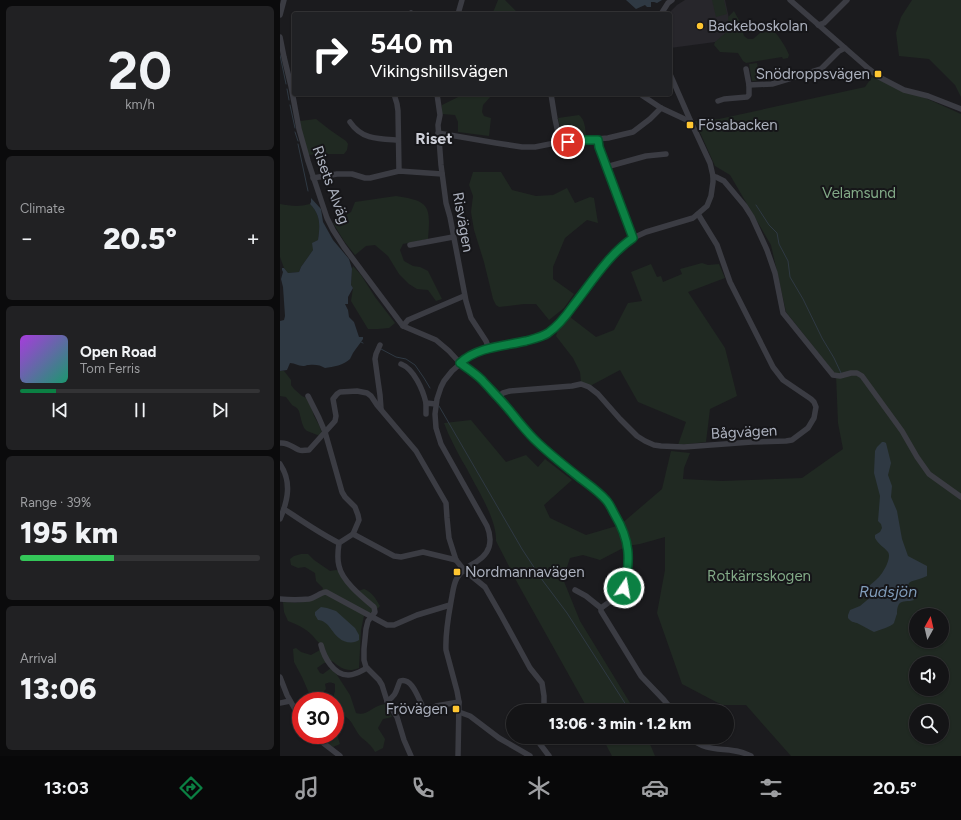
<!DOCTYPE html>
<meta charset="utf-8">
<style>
body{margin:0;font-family:Figtree,sans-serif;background:#212123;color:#f1f3f6;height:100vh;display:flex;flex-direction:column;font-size:15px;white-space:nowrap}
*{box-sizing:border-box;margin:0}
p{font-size:13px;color:#9d9ea1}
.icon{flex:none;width:22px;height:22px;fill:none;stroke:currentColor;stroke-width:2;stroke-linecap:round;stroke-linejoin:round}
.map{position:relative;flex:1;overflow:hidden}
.sheet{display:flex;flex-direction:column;gap:6px;padding:6px;background:#0b0b0c;width:280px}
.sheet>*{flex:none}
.banner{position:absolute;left:12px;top:12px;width:380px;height:84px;border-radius:4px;box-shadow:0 1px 3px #0004,0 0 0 1px #333335;background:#202124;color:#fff;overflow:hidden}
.needle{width:26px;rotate:8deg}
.controls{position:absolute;left:629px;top:608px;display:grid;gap:8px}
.controls a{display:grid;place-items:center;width:40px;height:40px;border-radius:50%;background:#141416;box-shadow:0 1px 3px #0004,0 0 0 1px #333335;font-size:20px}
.speed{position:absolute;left:12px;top:692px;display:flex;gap:8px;font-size:20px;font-weight:700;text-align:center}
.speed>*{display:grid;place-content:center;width:52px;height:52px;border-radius:50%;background:#141416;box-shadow:0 1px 3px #0004,0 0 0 1px #333335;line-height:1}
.speed .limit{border:6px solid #d22;background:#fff;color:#111}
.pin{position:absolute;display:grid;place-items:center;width:34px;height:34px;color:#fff;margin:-17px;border:2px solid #fff;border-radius:50%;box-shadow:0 1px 4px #0007}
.me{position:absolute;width:44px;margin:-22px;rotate:12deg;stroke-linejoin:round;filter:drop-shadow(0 0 3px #0008)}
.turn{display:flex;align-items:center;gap:14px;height:84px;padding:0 12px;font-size:18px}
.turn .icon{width:52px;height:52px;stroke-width:2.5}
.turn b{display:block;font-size:28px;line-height:34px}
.big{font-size:30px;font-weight:800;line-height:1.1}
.sheet .card{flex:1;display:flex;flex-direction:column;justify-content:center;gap:6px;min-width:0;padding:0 14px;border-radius:6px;background:#212123}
.sheet .dial{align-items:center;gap:0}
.dial b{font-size:52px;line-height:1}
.song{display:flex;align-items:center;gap:12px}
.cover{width:48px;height:48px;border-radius:6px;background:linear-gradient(135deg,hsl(280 70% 55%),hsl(160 70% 35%))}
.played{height:4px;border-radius:2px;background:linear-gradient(90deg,#0b8043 15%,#333335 15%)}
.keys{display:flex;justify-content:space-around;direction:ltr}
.heat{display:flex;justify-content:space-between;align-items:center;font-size:22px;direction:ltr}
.charge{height:6px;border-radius:3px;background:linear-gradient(90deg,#34c759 39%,#333335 0)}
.trip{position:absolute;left:226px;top:704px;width:228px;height:40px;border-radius:20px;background:#141416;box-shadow:0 1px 3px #0004,0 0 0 1px #333335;font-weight:800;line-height:40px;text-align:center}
.dock{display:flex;height:64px;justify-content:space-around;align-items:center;background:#080809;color:#9d9ea1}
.dock .icon{width:28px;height:28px}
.dock .selected{color:#0b8043}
.dock b{font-size:18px;color:#f1f3f6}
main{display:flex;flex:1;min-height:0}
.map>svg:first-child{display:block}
.built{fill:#27262b}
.green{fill:#202922;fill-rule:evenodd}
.water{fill:#2f3943}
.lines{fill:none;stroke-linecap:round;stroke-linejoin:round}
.stream{stroke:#2f3943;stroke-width:1}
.minor{stroke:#3b3c43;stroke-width:5.5}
.route-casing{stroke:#07532c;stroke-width:10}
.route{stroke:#0b8043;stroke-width:7}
.poi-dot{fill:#ffc631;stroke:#161619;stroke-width:1.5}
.labels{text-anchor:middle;stroke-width:4;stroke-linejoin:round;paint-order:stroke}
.poi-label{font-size:15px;fill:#acb1be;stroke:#161619;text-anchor:start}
.street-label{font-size:15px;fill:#acb1be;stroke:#161619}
.park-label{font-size:15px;fill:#82aa87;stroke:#161619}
.neighbourhood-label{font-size:16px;font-weight:bold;fill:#ced0d9;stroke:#161619}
.water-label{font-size:16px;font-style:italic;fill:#819dbb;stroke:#161619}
</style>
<main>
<section class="sheet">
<div class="card dial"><b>20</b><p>km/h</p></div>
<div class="card"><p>Climate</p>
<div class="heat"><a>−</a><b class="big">20.5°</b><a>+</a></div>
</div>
<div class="card">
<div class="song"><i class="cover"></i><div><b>Open Road</b><p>Tom Ferris</p></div></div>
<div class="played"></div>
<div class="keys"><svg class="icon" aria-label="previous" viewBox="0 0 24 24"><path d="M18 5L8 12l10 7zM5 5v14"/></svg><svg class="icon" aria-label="pause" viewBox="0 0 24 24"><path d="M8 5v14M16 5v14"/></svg><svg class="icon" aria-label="next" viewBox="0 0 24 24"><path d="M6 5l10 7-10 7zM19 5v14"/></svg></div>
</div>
<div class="card"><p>Range · 39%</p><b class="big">195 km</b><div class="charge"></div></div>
<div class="card"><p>Arrival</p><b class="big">13:06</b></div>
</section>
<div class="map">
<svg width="681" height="756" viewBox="0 0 681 756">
<rect width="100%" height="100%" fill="#1b1b1e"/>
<!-- built -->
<polygon class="built" points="405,0 445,0 453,37 435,42 390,48 390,14 388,14 397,5"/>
<!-- green -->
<g class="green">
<polygon points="218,0 225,0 239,14 211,14 214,10"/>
<polygon points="432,0 444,0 447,14 436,17"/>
<polygon points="632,0 681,0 681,97 675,85 649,59 619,56 616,33 621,17"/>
<path d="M 454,11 L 460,22 L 464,36 L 468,39 L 473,39 L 480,33 L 494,31 C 500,38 506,47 509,55 L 508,58 L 503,59 L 502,57 L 466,63 L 463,61 L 458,53 L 440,52 L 434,45 L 435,42 L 449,30 L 448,17 Z"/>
<polygon points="477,63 480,80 472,81 469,64"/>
<path d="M 592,77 L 650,100 L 681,114 L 681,756 L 511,756 L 466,705 L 442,705 L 402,684 L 377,613 L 385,570 L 385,537 L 360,544 L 347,546 L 320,560 L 303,555 L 290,558 L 283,579 L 300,621 L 355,711 L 309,711 L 238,584 L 216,541 C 217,519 197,489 187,469 C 180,458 174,445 168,433 L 164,423 L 191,420 L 226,462 L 246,455 L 258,467 L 265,459 L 292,480 L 264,505 L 270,518 L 306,535 L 340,525 L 382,489 L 391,451 L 410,453 L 404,468 L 403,479 L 442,481 L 522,478 L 563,449 L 558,423 L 556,375 L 506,312 L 491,245 L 450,175 L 435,166 L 415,121 L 439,119 L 585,87 ZM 636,615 L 662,615 L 662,641 L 636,641 ZM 636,663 L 662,663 L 662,689 L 636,689 ZM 636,711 L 662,711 L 662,737 L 636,737 Z"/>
<polygon points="181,94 218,94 211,96 203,105 202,112 204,116 211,118 209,136 178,132 178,122 175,115 162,114 162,105 180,96"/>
<path d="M 299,115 C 305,120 305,127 306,135 L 286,137 L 282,134 L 278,118 Z"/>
<polygon points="36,119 50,130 66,141 68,144 67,150 64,154 35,154 26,156 20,121"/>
<polygon points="193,172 221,172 232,190 256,196 273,195 287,188 295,203 310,197 314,198 318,223 307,220 285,238 273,267 273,279 294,294 284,308 269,320 256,304 244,304 219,307 216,305 213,299 204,262 194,230 191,212 193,196 189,185"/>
<path d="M 116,196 C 149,201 151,205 148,239 L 123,244 L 120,250 L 124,261 L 133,266 L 140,267 L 148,271 L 162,299 L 156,301 L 148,290 L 137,289 L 129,284 L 119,274 L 108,256 L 95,245 L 86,246 L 75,255 L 64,241 L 53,223 L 71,212 L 75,202 Z"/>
<path d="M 0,204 C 11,206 19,207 30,204 C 41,215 40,226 38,240 L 33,243 L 33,250 L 21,267 L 19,272 L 8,273 L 4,268 L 0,257 Z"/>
<polygon points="422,263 428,265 439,264 445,278 408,292 445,348 457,396 430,409 426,442 398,445 406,422 358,402 340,370 310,386 301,382 300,372 293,358 276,336 278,330 290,317 316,337 334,330 348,303 362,301 351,272 371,264 377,277 381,276 383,282 402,274 400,269"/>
<polygon points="73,266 81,275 95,297 115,323 109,328 98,329 88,329 71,301 73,288 71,285 72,269"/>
<polygon points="0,371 4,371 8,376 11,380 11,385 14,389 22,396 26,398 31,406 34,416 39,425 42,433 40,436 27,431 24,428 22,423 19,411 17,408 12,405 6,397 0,396"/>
<path d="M 21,554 L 28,554 L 34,560 L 50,571 L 56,570 L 59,571 L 75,592 L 84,589 C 92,592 96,599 100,606 C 95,612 90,612 84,616 L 81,630 L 79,668 C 67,673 61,668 52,661 L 44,663 L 37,668 L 40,673 L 43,674 L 51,668 L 57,675 L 70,695 L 76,713 C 87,717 93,705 105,704 L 112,717 L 103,719 L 98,728 L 105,739 L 103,748 L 95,752 C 91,745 88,743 82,738 C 73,729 74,720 61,714 C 52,724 57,733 60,744 L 53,747 L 42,739 L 38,735 L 55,735 L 55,701 L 52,701 L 55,691 L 55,684 C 51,682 49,682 45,684 L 46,689 L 36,699 L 32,700 L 22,677 L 14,662 L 13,649 L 16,648 L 21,652 L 31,655 L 40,650 L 42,645 C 37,642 35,638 32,635 C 25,628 16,624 8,621 L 4,612 L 3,602 C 17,603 26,603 39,597 L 43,588 L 36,581 L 35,573 L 25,567 L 18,568 L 11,565 L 10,559 L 14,556 Z"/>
<polygon points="322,737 367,737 375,756 332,756"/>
</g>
<!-- water -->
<g class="water">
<polygon points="346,0 382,0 377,3 374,2 371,2 371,7 367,7 365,5 356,9"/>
<path d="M 31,198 L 41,209 L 43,222 L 53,240 L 69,259 L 72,269 L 71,285 L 73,288 L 68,297 L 68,304 L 65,304 L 68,310 L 69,317 L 74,322 L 79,337 L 83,337 L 83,339 C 80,344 76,348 73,353 C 72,355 71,357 70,359 C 64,365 53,367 45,368 C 41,365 34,364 29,365 C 25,365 27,366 23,366 C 18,366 15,363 10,363 L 7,370 L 0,371 L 0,321 L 4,320 L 5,316 L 3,287 L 1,279 L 3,272 L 2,270 L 2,268 L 4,268 L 8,273 L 19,272 L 21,267 L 33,250 L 32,243 L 38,240 C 40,226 41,215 30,204 L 31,202 Z"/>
<path d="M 602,442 L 604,442 L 606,443 L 611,463 L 608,475 L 612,486 L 611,497 L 617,511 L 622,539 L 628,556 L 647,566 L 647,576 C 630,584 622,577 634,600 C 629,602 622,600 619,604 C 617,607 617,611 617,614 C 616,616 615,620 614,623 C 611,627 599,630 594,632 C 588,629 583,626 577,623 C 573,622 571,622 568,618 L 568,615 L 570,610 L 580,606 L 592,596 L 591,591 L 589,586 C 592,583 595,581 599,577 C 603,573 612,558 608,552 C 604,547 598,544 595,538 L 595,535 L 600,532 L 602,528 L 601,524 L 598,521 L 600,496 L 594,473 L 595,451 L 597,447 Z"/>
<path d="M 41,607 L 47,608 L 56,611 L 75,628 L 79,635 L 79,640 C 74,644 64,643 59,638 C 51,632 49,621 38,620 L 35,615 L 35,612 Z"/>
</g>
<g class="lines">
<!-- stream -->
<g class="stream">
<polyline points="0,55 6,84"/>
<polyline points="7,89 9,100"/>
<polyline points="10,105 15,128"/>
<polyline points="15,132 18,141"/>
<polyline points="18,144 28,191"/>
<polyline points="476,205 489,225 497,233 499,244 508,261 510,277 523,299 542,338 554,358 561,373"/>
<polyline points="81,342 83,343"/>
<polyline points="101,349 116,357 126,359 135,365 144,378 150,388"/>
<polyline points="159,406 242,549 263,581 287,613 350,711"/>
</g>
<!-- minor -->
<g class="minor">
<polyline points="510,0 589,69 599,77 624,90 648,96 681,109"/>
<polyline points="130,14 131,13"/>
<polyline points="178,14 182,0"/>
<polyline points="381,14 388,3 392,0"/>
<polyline points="0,15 4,0"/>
<polyline points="538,25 544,23 567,0"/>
<polyline points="0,37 4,57 11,86 19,129 28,161 47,218 53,230 64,247 123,326 156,340 169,351 180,363 200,378 218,397 254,439 266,450 317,491 326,500 340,523 345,537 349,553 347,575 344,588 340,593 335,598 321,608 321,611 361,676 384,700 393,711"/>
<polyline points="466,69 469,85 492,84 541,69 559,51 565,48"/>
<polyline points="114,94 117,104 118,111 119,171"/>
<polyline points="157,94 160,115 158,125 161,165 166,203 170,217 186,301 191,318 206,341 209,349"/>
<polyline points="271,94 275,119 280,142"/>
<polyline points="360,94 381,108 411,122"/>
<polyline points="438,101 444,99 467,97 469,95 469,85"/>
<path d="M 70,122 C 82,140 99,139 118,140"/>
<polyline points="158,133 216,143 242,147 255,147 280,142 328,138 353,132 370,119 381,108"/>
<polyline points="318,140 319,147 353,238"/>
<polyline points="326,167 366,156 386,154"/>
<polyline points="433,176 436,177 444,181 465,206 472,217 487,250 495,273 503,313 553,375 560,376 571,373 577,373 582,376 622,431 637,457 649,474 681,497"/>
<polyline points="33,178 57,174 72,174 85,178 90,178 119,171 162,174"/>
<polyline points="130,245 173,237"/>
<polyline points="123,326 128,320 184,296"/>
<polyline points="100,345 96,354 95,359 98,381 100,395 101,409"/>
<path d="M 121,364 C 134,369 143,390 146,403"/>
<path d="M 28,396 L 39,418 L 45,432 L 62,492 L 65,497 L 75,507 L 78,515 L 79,520 L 73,534 L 59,543 C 58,550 57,559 59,566 C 62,581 82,597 94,607 L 95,612 L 88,621 L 86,629 L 84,649 L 84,660 L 86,667 L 99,680 L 102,685 L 107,701 L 117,717 L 124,740 L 131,756"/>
<polyline points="218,397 223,393 230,391 292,386 301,384 309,387 318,394 340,419 357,436 365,441 374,445 381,446 404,447 472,442 506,441 512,440 528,428 534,418 536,407 534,402 531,399 503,380 493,367 450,282 437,245 418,214"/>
<polyline points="146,414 146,403 156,404"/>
<path d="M 0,443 C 8,442 12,447 19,450 C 22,451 25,450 29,450 L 55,421 L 56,416 L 53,399 L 57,394 L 60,392 L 77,391 L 87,393 L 91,396 L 97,405 L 136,451 L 166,503 L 167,518 L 169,538 L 176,560 L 184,570 L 205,587 L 221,615 L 250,668 L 262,683 L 264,696 L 264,711"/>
<path d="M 0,464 C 12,482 8,500 0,519"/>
<path d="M 4,509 C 22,521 39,533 59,543"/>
<polyline points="73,534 114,556 121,557 143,552 176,560"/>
<polyline points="295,590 306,596 321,608"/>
<path d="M 0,599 C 9,600 20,600 29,599 C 35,598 41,592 46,592 L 107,625 L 114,625 L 137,615 L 170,605"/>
<path d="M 41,645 C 44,657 54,676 69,675 C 76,675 81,671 87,668"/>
<polyline points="0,677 7,695 21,720"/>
<path d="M 107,701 C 117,695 116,690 120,681 C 132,677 138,698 143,707 L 145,709 L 151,709 L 156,706 L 179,702"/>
<polyline points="0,703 10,701"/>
<polyline points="179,712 190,716 219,738 250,756"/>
<polyline points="33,735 60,756"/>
<polyline points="259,737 260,744 269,756"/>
<path d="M 409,737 C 430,756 448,744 471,756"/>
<path d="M 178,756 L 179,702 L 177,691 L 166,650 C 165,632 169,613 172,596 C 173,590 174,583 177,578 C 184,564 204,563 209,547 C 211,540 210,533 207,526 L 161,444 L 156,428 L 155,414 L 157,399 L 161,387 L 164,381 L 172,371 L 188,357 L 203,351 L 251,340 L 268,333 L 283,319 L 324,266 L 343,245 L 353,238 L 366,232 L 413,218 L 427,206 L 431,196 L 433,182 L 433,176 L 430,163 L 411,122 L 390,74"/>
</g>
</g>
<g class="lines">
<!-- route casing -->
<g class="route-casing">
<path id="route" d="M 288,142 L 306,140 L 318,140 L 319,147 L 353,238 C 329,254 311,283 293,306 C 286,316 278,326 268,333 C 262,337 253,339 246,341 C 224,346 197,347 180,363 C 187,368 195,373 202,380 C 211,390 221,400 230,411 C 238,421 245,430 254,439 C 268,453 285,466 300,478 C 309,485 318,491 326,500 C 330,504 332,510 335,515 C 350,540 351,560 344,588"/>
</g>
<!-- route -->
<use href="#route" class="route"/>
</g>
<!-- markers -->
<g class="poi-dot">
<circle cx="420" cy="26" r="4"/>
<rect x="594" y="70" width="8" height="8" rx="2"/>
<rect x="406" y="121" width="8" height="8" rx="2"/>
<rect x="173" y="568" width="8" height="8" rx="2"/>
<rect x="172" y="705" width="8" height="8" rx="2"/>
</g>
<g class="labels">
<!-- poi labels -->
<g class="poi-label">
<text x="428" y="31">Backeboskolan</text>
<text x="590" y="79" text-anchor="end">Snödroppsvägen</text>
<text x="418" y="130">Fösabacken</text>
<text x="185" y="577">Nordmannavägen</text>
<text x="168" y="714" text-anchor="end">Frövägen</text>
</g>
<!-- street labels -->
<g class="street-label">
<text transform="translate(51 185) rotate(70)" y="5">Risets Alväg</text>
<text transform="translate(183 222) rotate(80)" y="5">Risvägen</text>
<text transform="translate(464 432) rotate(-3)" y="5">Bågvägen</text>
</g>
<!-- park labels -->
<g class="park-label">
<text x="579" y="198">Velamsund</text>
<text x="479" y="581">Rotkärrsskogen</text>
</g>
<!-- neighbourhood labels -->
<g class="neighbourhood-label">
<text x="154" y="144">Riset</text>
</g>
<!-- water labels -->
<g class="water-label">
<text x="608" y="597">Rudsjön</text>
</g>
</g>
</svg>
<div class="controls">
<a><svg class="needle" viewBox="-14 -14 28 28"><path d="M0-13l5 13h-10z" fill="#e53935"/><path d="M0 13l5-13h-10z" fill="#9d9ea1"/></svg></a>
<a><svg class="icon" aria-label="sound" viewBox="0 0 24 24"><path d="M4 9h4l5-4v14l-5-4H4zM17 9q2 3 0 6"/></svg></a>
<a><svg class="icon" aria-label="search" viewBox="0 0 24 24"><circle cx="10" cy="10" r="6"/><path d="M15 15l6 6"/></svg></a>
</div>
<div class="speed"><div class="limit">30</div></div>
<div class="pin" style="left:288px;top:142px;background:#d93025"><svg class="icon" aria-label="arrive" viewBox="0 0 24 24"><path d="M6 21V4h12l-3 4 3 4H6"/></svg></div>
<svg class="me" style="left:344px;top:588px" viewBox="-20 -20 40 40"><circle r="17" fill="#0b8043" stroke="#fff" stroke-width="3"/><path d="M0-11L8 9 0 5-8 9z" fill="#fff"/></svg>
<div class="trip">13:06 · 3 min · 1.2 km</div>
<div class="banner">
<div class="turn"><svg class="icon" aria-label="right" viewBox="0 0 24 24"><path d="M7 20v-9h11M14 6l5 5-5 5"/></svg><div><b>540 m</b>Vikingshillsvägen</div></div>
</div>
</div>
</main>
<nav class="dock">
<b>13:03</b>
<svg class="icon selected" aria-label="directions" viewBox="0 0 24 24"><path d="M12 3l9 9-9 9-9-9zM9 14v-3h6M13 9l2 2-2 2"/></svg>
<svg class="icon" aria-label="music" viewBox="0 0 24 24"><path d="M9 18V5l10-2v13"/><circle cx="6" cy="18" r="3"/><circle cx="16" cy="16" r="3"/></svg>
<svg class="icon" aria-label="phone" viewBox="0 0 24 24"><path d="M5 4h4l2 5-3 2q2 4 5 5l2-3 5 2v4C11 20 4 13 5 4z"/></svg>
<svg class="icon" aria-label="climate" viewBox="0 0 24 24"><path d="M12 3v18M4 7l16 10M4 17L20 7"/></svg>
<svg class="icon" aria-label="car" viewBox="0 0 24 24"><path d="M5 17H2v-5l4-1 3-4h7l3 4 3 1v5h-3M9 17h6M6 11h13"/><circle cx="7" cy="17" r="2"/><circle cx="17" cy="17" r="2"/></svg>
<svg class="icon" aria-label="filters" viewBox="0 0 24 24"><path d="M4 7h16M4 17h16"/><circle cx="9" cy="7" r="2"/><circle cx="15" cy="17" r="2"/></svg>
<b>20.5°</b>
</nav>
